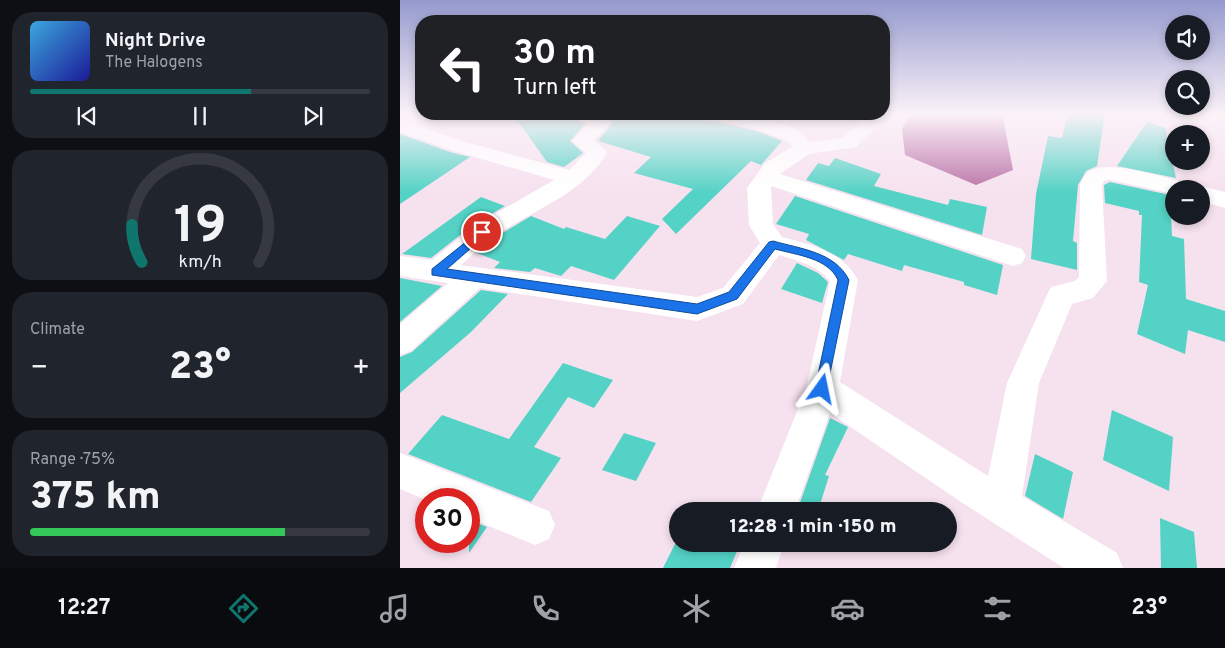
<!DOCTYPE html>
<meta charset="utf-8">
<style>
body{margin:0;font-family:Overpass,sans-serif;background:#20242c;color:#f1f3f6;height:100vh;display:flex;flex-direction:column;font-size:19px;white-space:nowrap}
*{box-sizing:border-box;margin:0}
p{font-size:16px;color:#9ea1a6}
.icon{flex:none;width:28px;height:28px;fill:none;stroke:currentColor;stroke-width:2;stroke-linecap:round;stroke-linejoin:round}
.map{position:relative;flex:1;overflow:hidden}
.panel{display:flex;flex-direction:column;gap:12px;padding:12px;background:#0d0f14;width:400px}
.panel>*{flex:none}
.guide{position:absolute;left:15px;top:15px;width:475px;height:105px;border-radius:20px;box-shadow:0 2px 8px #0003;background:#202124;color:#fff;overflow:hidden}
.buttons{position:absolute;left:765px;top:15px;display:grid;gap:10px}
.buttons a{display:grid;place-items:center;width:45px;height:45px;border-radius:50%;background:#171b24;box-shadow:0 2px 8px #0003;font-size:25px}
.speed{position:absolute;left:15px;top:488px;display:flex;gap:10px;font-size:25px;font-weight:700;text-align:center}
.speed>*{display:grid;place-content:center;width:65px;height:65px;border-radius:50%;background:#171b24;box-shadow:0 2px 8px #0003;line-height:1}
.speed .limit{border:8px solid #d22;background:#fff;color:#111}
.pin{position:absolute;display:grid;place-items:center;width:42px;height:42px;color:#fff;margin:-21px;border:2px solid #fff;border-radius:50%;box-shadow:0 1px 5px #0007}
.me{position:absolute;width:55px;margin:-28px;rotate:12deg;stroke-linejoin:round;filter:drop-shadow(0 0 4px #0008)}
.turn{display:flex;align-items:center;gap:18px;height:105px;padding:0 15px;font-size:22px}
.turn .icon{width:65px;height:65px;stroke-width:2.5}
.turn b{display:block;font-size:35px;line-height:42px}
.big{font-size:38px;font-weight:800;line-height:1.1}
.panel .widget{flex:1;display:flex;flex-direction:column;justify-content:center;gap:8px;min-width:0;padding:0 18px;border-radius:20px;background:#20242c}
.panel .dial{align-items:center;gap:0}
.dial svg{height:130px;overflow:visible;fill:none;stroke:#363941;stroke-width:7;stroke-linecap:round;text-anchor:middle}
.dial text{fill:#f1f3f6;stroke:none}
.song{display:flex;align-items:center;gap:15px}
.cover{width:60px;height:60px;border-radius:8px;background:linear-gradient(135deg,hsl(200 70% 55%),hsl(240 70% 35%))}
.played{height:5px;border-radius:2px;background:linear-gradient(90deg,#0f766e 65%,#363941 65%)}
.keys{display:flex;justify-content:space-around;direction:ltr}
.heat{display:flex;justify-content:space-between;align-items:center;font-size:28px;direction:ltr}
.charge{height:8px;border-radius:4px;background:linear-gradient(90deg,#34c759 75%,#363941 0)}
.trip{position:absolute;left:269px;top:502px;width:288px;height:50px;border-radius:25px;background:#171b24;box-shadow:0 2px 8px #0003;font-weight:800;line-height:50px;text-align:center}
.dock{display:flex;height:80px;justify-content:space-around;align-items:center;background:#090b0e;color:#9ea1a6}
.dock .icon{width:35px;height:35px}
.dock .current{color:#0f766e}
.dock b{font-size:22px;color:#f1f3f6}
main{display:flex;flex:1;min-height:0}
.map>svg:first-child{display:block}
.water{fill:#ba72a7}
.building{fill:#54d2c5}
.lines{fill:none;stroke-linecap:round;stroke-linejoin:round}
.street{fill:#fff;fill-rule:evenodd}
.route{fill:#1a73e8;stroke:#114b97}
</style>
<main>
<section class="panel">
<div class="widget">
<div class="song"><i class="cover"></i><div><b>Night Drive</b><p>The Halogens</p></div></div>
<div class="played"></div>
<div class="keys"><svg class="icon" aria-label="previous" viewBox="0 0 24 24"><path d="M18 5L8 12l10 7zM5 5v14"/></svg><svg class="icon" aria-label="pause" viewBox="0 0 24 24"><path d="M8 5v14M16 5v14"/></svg><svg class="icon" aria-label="next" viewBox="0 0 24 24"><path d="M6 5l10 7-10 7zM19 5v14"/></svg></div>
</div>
<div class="widget dial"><svg viewBox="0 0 100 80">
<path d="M14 69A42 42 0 1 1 86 69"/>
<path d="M14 69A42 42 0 0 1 8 46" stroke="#0f766e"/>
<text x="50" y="56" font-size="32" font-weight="700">19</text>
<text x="50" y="72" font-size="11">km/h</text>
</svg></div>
<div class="widget"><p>Climate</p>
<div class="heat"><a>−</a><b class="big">23°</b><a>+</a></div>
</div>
<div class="widget"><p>Range · 75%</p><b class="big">375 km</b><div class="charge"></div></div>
</section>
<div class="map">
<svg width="825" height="568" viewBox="0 0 825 568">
<rect width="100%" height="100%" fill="#f6e1ef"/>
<!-- water -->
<polygon class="water" points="512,113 602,113 613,170 576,185 505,155 502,129"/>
<!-- building -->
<g class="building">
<polygon points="668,113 705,113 697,166 686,171 678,185 673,241 677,243 677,270 631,259 636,194 648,136 662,138"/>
<polygon points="113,114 173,114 176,120 185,124 170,141 183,153 164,167 147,162"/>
<polygon points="203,114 303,114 308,120 357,131 382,141 361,165 351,161 276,234 262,219 293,189 234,173 251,157 198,141 213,122"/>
<polygon points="747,122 765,128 776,178 717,166"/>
<polygon points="0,134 50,152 70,157 0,204"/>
<polygon points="435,158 481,174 474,186 548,205 550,199 587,207 582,235 406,180 418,163 429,166"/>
<polygon points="710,182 770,195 772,236 784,239 786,299 825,311 825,342 788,330 785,354 737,334 748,285 739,282 742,215 739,215 739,211 705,203 704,185"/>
<polygon points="395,196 603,265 597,295 564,285 564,282 504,265 502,271 448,254 444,260 406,240 409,234 376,224"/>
<polygon points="81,197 105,206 73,225 31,258 2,254"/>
<polygon points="131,216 164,229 166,227 205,239 227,216 260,226 214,280 171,266 161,276 135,268 130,272 94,268 100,262 77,253 99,235"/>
<polygon points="397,263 418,273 428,282 422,303 381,289"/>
<polygon points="0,278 42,286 0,322"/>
<polygon points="81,290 108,294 71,332 0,393 0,357 12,352"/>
<polygon points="163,363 213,380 194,408 168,397 134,447 161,458 131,502 8,454 42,415 109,439"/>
<polygon points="712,410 773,437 769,491 703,460"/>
<polygon points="430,418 448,427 425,475 429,476 418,511 397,511"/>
<polygon points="224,433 256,443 236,481 202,470"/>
<polygon points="635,454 673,472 663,519 625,496"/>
<polygon points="760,518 794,532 797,568 761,568"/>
<polygon points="69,520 87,527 69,553"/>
<polygon points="275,544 340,544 330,568 263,568"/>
</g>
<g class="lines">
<!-- street -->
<g class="street">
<path d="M 487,113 L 485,118 L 456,147 L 409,154 L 380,174 L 622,249 L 626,256 L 622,263 L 613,266 L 371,186 L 373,224 L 382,237 C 412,245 442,251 458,280 L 440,382 L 588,476 L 607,383 L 647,295 L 651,287 L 675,281 L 679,277 L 680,185 C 682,180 686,172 691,170 C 712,160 762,177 784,182 L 792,184 L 794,187 L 801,186 L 825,192 L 825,208 L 801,201 L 801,189 L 774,189 L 774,194 L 710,180 L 704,181 L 702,185 L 707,281 L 693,298 L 672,304 L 639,383 L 622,496 L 717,553 L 723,568 L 664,568 L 561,502 L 430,413 L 395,511 L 357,511 L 406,389 L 430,281 C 417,265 398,261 379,255 L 343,304 L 297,321 L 80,288 L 11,351 L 0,355 L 0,324 L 48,283 L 0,276 L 0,256 L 32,260 L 74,226 L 154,180 L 51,150 L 0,132 L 0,119 L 65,142 L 169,170 L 186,153 L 172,141 L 188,123 L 177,118 L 175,114 C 187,114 203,111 211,122 L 194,140 L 207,152 C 187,190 139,208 104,230 C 88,240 75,252 61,265 L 297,297 L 323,288 L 360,243 L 349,225 L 347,188 L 365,163 L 392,147 L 389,142 L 358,129 L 308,118 L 306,114 C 332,114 395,117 409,142 L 443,138 L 467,114 Z"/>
<polygon points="0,453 149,511 155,525 149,539 135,545 69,518 69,499 26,500 0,489"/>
<polygon points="344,544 384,544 376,568 334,568"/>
</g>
</g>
<!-- sky -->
<linearGradient id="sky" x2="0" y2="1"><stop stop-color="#959ace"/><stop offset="0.59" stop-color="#fbf2f8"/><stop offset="1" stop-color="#fbf2f8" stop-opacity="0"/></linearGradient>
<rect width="825" height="193" fill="url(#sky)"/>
<!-- route -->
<path class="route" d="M 82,229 L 88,232 L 86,235 L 47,269 L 297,304 L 329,292 L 369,242 L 373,241 C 401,249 435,252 449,280 L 426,393 L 422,395 L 417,393 L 415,389 L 438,280 C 428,258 397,255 375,249 L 337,299 L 297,314 L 32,275 L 32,269 Z"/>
</svg>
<div class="buttons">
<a><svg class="icon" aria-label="sound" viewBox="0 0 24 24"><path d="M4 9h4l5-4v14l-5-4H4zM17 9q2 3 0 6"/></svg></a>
<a><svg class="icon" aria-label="search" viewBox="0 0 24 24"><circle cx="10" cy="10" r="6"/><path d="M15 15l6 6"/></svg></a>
<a>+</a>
<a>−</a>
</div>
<div class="speed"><div class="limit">30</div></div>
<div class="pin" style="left:82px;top:232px;background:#d93025"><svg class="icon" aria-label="arrive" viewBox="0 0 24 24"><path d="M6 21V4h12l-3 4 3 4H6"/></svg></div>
<svg class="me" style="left:422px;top:389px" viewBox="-20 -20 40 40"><path d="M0-17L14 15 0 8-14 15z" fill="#1a73e8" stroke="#fff" stroke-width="4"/></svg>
<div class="trip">12:28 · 1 min · 150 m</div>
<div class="guide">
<div class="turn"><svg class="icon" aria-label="left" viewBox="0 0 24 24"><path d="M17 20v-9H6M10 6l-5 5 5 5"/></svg><div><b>30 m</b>Turn left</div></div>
</div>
</div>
</main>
<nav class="dock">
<b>12:27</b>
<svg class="icon current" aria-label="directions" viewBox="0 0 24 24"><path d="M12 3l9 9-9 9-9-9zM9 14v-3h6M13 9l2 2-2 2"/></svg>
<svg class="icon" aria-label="music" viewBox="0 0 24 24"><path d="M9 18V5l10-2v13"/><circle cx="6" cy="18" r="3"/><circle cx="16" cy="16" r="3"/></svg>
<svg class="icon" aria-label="phone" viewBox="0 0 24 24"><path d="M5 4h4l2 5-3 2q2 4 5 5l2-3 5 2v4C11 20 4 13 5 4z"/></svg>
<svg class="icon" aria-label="climate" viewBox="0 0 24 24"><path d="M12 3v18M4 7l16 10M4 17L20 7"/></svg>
<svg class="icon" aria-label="car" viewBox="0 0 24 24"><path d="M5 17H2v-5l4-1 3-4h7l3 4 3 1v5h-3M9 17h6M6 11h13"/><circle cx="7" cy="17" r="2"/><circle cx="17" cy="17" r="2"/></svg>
<svg class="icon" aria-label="filters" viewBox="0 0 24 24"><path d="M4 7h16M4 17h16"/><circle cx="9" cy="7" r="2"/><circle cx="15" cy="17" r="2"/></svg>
<b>23°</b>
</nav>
